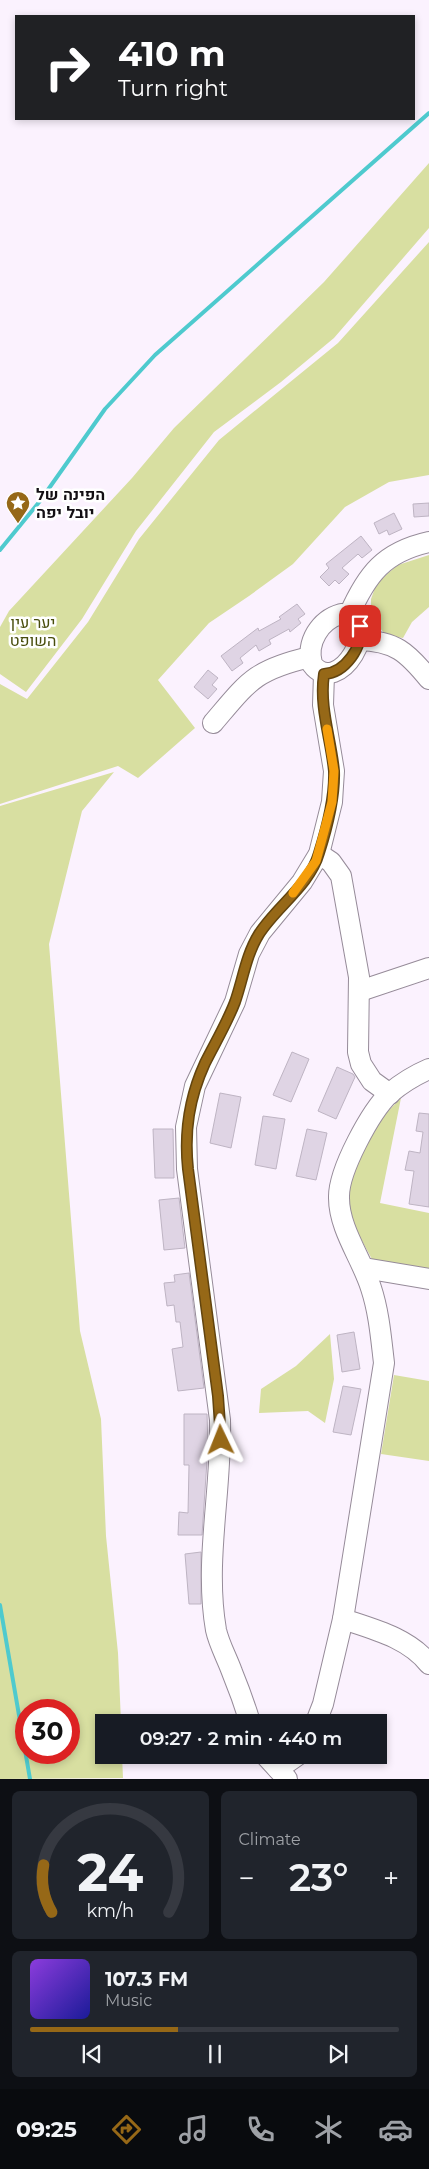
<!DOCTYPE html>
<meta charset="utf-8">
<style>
body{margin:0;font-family:Montserrat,Heebo,sans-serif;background:#20242c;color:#f1f3f6;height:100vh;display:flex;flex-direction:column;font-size:19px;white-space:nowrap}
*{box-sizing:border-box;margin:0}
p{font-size:16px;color:#9ea1a6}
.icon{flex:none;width:28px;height:28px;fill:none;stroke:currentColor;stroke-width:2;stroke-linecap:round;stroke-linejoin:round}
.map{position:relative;height:1779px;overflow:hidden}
.side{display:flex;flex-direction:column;gap:12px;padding:12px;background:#0d0f14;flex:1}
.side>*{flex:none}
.banner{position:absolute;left:15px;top:15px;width:400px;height:105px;border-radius:0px;box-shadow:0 2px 8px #0003;background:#202124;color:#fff;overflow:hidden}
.speed{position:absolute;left:15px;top:1699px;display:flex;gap:10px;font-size:25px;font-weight:700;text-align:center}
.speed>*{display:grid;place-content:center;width:65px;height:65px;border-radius:50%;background:#171b24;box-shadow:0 2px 8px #0003;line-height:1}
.speed .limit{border:8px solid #d22;background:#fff;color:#111}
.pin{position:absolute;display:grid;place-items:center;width:42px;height:42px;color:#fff;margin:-21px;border-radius:10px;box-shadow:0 2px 8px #0006}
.me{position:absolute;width:55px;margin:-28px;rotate:358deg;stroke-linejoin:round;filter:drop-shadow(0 0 4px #0008)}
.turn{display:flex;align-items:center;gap:18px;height:105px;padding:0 20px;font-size:22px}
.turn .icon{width:65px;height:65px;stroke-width:2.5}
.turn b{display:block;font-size:35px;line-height:42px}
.big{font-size:38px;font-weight:600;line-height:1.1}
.side .card{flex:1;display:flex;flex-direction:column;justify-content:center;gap:8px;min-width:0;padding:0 18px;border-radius:8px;background:#20242c}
.side .dial{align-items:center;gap:0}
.dial svg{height:130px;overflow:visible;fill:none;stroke:#363941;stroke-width:7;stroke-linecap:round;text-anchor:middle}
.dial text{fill:#f1f3f6;stroke:none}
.song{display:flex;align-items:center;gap:15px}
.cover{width:60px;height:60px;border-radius:8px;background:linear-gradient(135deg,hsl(270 70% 55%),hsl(240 70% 35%))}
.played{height:5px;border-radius:2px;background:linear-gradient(90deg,#966817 40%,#363941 40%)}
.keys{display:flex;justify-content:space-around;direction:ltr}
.heat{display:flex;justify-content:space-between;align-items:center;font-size:28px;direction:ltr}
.side .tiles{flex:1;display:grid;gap:12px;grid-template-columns:1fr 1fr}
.card:last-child{grid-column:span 2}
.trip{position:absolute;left:95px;top:1714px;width:292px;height:50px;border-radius:0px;background:#171b24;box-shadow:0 2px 8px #0003;font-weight:600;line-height:50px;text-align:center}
.tabs{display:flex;height:80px;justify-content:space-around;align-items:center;background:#090b0e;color:#9ea1a6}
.tabs .icon{width:35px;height:35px}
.tabs .current{color:#966817}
.tabs b{font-size:22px;color:#f1f3f6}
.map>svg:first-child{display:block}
.green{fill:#d8dfa1;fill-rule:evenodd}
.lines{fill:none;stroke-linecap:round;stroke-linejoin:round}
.stream{stroke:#4ecace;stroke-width:4}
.building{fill:#dfd4e4;stroke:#beb4c3}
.minor-casing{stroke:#968b99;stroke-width:22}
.minor{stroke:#fff;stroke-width:20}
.route-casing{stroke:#62440f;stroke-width:12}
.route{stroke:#966817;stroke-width:9}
.slow{stroke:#f59e0b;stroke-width:9}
.labels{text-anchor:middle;stroke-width:5;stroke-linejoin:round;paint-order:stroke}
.poi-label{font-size:16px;font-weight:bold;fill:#130f14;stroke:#fff;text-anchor:start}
.park-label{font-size:16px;fill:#484d0c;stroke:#fff}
</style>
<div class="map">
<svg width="429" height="1779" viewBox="0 0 429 1779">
<rect width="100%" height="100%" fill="#fbf2fe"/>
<!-- green -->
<g class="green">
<polygon points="429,163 429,228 334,338 281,382 214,432 136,531 82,619 26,692 0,674 0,627 9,611 132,478 174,428 324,282"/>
<polygon points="429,242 429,475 389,482 345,507 293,564 249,596 209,623 158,680 195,728 138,778 118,766 0,804 0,684 27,699 88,622 139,539 219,440 338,343"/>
<polygon points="429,555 429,607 412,622 403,638 386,635 378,626 371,614 371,599 376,585 387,574 398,565"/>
<path d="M 114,772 L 82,811 L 49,944 L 80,1331 L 101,1419 L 106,1536 L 118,1653 L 121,1722 L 104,1722 L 104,1755 L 122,1755 L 123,1778 L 0,1779 L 0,806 ZM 26,1710 L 69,1710 L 69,1752 L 26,1752 Z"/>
<polygon points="401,1098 380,1203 429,1213 429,1274 374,1263 354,1226 347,1200 356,1163 383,1116"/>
<polygon points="330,1334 334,1379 325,1423 308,1411 259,1413 261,1389 296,1366"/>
<polygon points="394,1375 429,1381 429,1461 381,1454"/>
</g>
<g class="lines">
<!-- stream -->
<g class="stream">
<polyline points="0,550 40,501 105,409 155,355 429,113"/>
<polyline points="0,1605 30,1779"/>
</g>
</g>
<!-- building -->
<g class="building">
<polygon points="429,503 429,516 414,517 413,504"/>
<polygon points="394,513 402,529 389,535 387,530 379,534 374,523"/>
<polygon points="361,536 372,550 362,558 358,554 342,568 349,574 339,584 335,580 329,586 320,577 329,568 326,564"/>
<polygon points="297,604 305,614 298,619 301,623 290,632 289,629 269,640 271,644 259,651 256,645 240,658 243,663 232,671 221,656 258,628 259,631 281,619 279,617"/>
<polygon points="208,670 218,678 212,685 217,689 208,699 194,687"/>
<polygon points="292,1052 309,1059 291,1102 273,1095"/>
<polygon points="337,1067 353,1074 355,1077 336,1119 318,1111"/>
<polygon points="220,1093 241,1097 231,1148 210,1143"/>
<polygon points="419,1113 429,1114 429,1207 409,1204 414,1171 405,1170 409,1151 420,1153 423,1132 416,1131"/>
<polygon points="263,1116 285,1119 276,1169 255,1165"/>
<polygon points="153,1129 173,1129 174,1178 155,1178"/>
<polygon points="307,1129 327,1133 316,1180 296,1176"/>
<polygon points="179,1198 185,1248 164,1250 159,1200"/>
<polygon points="189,1273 204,1388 178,1391 172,1349 183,1347 180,1322 176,1322 174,1305 167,1306 164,1283 175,1282 174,1275"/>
<polygon points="354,1332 360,1369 342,1372 337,1335"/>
<polygon points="343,1386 361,1389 351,1435 333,1432"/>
<polygon points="184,1414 207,1414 208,1446 202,1535 178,1535 179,1512 188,1513 189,1465 184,1465"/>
<polygon points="201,1552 201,1604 189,1604 185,1554"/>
</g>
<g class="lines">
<!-- minor casing -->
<g class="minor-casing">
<g id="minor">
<path d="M 341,614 C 387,619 337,700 312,664 C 306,642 320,620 341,614 Z"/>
<path d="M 349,615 C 367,574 384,552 429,542"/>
<path d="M 359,640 C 395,641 407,652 429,679"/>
<path d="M 213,723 C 248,682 254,670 310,657"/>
<polyline points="319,854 331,862 341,876 359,977 358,1052 361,1064 372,1081 390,1094"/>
<polyline points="360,991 429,968"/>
<polyline points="364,1268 429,1279"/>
<path d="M 343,1619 C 373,1629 409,1638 429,1664"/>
<path d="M 250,1722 C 245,1706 239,1689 232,1672 C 227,1658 219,1644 216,1630 C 204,1561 222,1490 220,1420 L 187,1169 L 186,1127 L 195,1086 L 235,1002 L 249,954 L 260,933 L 302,882 L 319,854 L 332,802 L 333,786 L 334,771 L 323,705 L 324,674"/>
<path d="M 316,1722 L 323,1704 L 343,1619 L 384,1363 C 381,1338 379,1312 371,1288 C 362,1259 339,1229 339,1198 C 338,1171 371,1111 390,1093 C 402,1083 415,1075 429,1069"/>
<polyline points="265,1755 287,1779"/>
<polyline points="278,1769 298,1755"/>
</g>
</g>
<!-- minor -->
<use href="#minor" class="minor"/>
</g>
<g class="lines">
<!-- route casing -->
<g class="route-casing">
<path id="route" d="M 221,1440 L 218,1396 L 188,1169 C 184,1131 189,1098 205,1063 C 215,1043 227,1023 235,1002 C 243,979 246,955 259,934 C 276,907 310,885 319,853 C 327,828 335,798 334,771 C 331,739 319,707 324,674 C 345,673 364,646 360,626"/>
</g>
<!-- route -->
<use href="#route" class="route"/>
<!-- slow -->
<polyline class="slow" points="293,893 316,861 332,802 334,771 327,729"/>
</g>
<!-- icons -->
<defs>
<g id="sight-pin" transform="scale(1.25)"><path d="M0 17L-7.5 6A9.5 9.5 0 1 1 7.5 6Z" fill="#966817" stroke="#fff"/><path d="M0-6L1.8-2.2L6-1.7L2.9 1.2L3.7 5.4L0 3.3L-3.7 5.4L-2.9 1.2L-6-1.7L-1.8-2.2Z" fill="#fff"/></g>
</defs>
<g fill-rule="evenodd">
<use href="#sight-pin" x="18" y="503"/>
</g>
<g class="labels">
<!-- poi labels -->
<g class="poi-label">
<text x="36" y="500">הפינה של<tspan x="36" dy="18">יובל יפה</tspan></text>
</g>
<!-- park labels -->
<g class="park-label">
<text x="33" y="628">יער עין<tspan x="33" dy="18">השופט</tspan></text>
</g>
</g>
</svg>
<div class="speed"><div class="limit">30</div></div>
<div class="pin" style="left:360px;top:626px;background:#d93025"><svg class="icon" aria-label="arrive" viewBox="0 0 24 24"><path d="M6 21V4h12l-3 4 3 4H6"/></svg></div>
<svg class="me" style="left:221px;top:1440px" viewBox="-20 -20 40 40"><path d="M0-17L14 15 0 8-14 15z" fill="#966817" stroke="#fff" stroke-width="4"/></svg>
<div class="trip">09:27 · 2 min · 440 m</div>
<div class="banner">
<div class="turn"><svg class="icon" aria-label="right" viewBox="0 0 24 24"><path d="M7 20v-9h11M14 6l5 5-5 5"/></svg><div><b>410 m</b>Turn right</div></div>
</div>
</div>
<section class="side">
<div class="tiles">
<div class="card dial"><svg viewBox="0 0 100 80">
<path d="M14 69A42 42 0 1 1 86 69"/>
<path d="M14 69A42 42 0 0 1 9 40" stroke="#966817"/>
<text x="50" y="56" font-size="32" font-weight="700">24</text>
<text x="50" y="72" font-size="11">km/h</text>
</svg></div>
<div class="card"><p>Climate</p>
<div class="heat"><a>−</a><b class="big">23°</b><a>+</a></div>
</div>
<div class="card">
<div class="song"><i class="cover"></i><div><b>107.3 FM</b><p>Music</p></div></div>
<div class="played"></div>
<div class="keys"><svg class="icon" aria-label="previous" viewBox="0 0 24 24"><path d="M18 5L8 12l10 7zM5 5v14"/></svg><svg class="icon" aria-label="pause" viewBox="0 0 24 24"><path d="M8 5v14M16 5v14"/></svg><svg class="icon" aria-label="next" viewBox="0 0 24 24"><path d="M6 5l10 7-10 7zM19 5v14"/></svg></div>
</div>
</div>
</section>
<nav class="tabs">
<b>09:25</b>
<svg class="icon current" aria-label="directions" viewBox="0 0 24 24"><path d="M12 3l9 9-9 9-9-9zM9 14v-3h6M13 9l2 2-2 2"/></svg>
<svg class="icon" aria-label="music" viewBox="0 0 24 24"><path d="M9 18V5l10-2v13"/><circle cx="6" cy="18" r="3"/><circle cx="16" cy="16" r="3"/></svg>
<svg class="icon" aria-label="phone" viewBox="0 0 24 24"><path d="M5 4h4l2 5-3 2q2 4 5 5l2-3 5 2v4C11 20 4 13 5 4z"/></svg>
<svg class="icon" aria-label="climate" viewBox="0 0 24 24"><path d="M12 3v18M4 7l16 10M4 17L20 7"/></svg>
<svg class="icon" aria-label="car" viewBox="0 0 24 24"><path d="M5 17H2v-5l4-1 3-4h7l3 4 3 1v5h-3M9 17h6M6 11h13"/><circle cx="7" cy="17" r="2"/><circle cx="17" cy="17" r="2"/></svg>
</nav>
